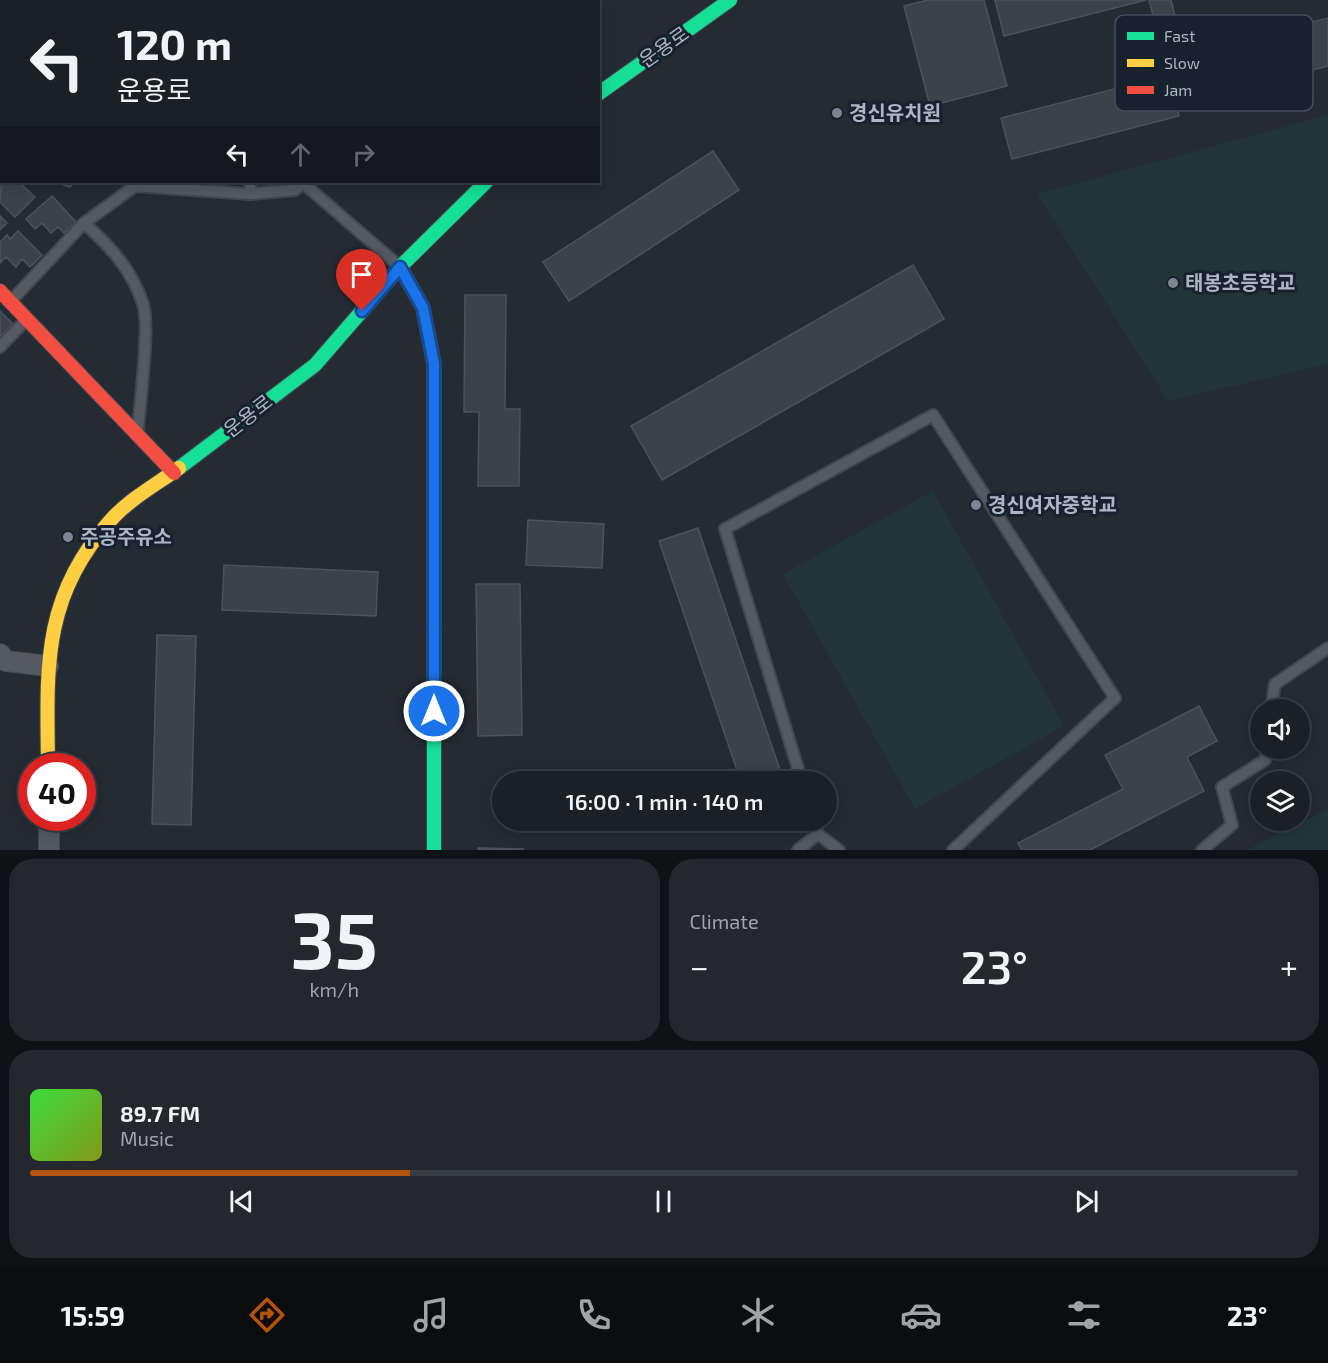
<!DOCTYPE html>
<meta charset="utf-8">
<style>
body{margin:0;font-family:"Exo 2","Noto Sans KR",sans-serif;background:#24282e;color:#f1f3f6;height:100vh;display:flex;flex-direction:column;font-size:22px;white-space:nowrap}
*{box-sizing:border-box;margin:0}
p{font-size:20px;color:#a0a3a7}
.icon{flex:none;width:33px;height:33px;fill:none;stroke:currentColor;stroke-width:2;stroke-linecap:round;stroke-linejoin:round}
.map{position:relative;height:850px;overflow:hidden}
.sheet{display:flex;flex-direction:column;gap:9px;padding:9px;background:#0f1215;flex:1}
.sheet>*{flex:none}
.guide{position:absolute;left:0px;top:0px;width:600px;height:183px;box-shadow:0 3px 15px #0003,0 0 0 2px #393e43;background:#1b2026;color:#f1f3f6;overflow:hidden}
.controls{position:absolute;left:1250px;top:699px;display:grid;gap:12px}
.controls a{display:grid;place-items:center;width:60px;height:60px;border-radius:50%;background:#1b2026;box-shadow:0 3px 15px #0003,0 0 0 2px #393e43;font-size:30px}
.speed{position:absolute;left:18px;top:753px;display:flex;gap:12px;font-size:30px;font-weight:700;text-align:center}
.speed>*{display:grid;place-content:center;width:78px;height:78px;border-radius:50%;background:#1b2026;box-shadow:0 3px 15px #0003,0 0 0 2px #393e43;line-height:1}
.speed .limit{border:9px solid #d22;background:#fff;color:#111}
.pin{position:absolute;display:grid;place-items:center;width:51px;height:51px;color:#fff;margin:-62px -26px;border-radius:50% 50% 50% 0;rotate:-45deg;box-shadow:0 0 6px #0007}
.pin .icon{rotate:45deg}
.me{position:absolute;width:66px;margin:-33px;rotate:0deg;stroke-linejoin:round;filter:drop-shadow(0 0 4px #0008)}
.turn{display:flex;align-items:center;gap:21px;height:126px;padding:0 18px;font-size:27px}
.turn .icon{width:78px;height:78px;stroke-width:2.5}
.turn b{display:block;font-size:42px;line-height:51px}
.lanes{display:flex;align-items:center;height:57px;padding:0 18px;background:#0003;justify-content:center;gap:30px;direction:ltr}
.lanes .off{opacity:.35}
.big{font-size:45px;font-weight:600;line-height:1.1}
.sheet .tile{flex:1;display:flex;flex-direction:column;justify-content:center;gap:9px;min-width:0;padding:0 21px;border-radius:24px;background:#24282e}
.sheet .dial{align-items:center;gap:0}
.dial b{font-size:78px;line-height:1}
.song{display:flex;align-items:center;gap:18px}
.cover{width:72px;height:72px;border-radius:9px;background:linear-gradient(135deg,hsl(120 70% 55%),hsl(70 70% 35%))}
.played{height:6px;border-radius:3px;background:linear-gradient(90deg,#b45309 30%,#393e43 30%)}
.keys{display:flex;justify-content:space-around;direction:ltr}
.heat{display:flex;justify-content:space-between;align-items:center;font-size:33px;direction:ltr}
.sheet .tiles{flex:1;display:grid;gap:9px;grid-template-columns:1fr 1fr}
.tile:last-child{grid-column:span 2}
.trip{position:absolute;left:492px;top:771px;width:345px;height:60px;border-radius:30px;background:#1b2026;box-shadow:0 3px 15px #0003,0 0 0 2px #393e43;font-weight:600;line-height:60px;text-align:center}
.tab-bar{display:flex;height:96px;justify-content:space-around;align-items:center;background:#0b0d0f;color:#a0a3a7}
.tab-bar .icon{width:42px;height:42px}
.tab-bar .active{color:#b45309}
.tab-bar b{font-size:27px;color:#f1f3f6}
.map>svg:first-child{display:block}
.green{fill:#213539}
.building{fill:#3c4249;stroke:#4b525c;stroke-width:1.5}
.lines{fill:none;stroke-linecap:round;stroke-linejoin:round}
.lane-casing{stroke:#42474e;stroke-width:14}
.street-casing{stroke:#42474e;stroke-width:22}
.fast-casing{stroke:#42474e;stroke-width:16}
.slow-casing{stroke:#42474e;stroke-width:16}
.jam-casing{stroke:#42474e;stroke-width:16}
.lane{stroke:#545962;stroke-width:10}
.street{stroke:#545962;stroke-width:20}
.fast{stroke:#16e098;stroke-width:14}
.slow{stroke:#ffcf43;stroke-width:14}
.jam{stroke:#f24e42;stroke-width:14}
.route-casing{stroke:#114b97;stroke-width:15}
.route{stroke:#1a73e8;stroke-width:10}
.poi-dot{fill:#7c8593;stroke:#18212e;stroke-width:2}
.labels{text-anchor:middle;stroke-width:6;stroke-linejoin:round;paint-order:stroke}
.street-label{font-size:20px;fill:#acb6c6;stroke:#18212e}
.poi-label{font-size:20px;font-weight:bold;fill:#acb6c6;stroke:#18212e;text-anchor:start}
.key{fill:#18212e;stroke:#444e5c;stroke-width:1.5}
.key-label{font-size:16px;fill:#acb6c6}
</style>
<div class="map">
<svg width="1328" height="850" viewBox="0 0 1328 850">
<rect width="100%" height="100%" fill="#242b33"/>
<!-- green -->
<g class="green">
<polygon points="1328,115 1328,364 1168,401 1037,194"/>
<polygon points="933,491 1064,726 915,809 783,574"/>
<polygon points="1328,809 1328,850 1247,850"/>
</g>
<!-- building -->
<g class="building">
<polygon points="0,0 74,2 2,2 2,105"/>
<polygon points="156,0 214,0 154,2"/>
<polygon points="233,0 314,0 232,2"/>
<polygon points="928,0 984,0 1007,86 930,106 904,6"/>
<polygon points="995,0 1146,0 1004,36"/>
<polygon points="1149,0 1171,0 1185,55 1328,18 1328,66 1176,104 1179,116 1012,159 1001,118 1169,75"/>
<polygon points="713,151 739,190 569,301 543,262"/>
<polygon points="2,175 2,182 19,182 35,197 15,217 0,202"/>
<polygon points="55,182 74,182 70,187"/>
<polygon points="52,196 76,222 64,233 58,227 51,233 42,223 35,229 26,219"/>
<polygon points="0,216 7,223 0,230"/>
<polygon points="18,231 42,255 30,267 22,259 16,267 6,257 0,263 0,242 7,235 10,239"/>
<polygon points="913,265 944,319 662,480 631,426"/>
<polygon points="465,295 506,295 505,409 520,409 519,486 478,486 479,412 464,412"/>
<polygon points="0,311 13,324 0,337"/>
<polygon points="528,520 604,524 602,568 526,565"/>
<polygon points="698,528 784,782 741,782 659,541"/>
<polygon points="224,565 378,572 376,616 222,610"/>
<polygon points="476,584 520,584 522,735 478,736"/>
<polygon points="157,635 196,636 191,825 152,824"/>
<polygon points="1199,706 1217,741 1187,757 1204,791 1090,850 1022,850 1018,843 1123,789 1105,755"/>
<polygon points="530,779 607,782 530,782"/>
<polygon points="528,820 680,820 680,828"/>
<polygon points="478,848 523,849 522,850 478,850"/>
</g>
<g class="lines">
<!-- lane casing -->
<g class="lane-casing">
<g id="lane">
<polyline points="321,2 323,0"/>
<polyline points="250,194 250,182"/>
<path d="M 84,223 C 111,247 132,270 143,304 C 150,325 140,403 138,430"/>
<polyline points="11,301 84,223 135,186 250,194 295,190 303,183 399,266"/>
<polyline points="0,347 25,321"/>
<polyline points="1271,710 1275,684 1328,648"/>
<polyline points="802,782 725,529 933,415 1115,698 953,850"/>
<polyline points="814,820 818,834 839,850"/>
<polyline points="798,850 818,834"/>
<polyline points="1202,850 1232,825 1222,787 1265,760 1267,748"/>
</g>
</g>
<!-- street casing -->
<g class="street-casing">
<g id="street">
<polyline points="0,654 6,661 48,666"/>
<polyline points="49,818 49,850"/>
</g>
</g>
<!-- fast casing -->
<g class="fast-casing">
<g id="fast">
<polyline points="598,94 730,0"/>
<polyline points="179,468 315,365 400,267 486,182"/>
<polyline points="434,624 434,850"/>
</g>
</g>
<!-- slow casing -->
<g class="slow-casing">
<path id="slow" d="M 48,766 C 47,670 41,598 110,521 C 128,500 157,484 179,468"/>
</g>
<!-- jam casing -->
<g class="jam-casing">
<g id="jam">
<polyline points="400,267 423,308 434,364 434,624"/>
<polyline points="0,291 174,473"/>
</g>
</g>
<!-- lane -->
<use href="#lane" class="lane"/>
<!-- street -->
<use href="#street" class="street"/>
<!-- fast -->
<use href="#fast" class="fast"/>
<!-- slow -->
<use href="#slow" class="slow"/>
<!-- jam -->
<use href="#jam" class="jam"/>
</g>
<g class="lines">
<!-- route casing -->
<g class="route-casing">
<polyline id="route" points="362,311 400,267 423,308 434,364 434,711"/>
</g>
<!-- route -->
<use href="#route" class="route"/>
</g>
<!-- markers -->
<g class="poi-dot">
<circle cx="837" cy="113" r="6"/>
<circle cx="1173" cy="283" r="6"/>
<circle cx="976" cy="505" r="6"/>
<circle cx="68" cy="537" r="6"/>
</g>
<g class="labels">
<!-- street labels -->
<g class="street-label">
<text transform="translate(664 47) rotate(-35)" y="7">운용로</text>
<text transform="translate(248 416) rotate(-38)" y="7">운용로</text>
</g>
<!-- poi labels -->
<g class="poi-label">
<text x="849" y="120">경신유치원</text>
<text x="1185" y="290">태봉초등학교</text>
<text x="988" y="512">경신여자중학교</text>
<text x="80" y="544">주공주유소</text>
</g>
</g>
<!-- legend -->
<rect x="1115" y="15" width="198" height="96" rx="9" class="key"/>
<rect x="1127" y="32" width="27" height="8" fill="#16e098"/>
<rect x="1127" y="59" width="27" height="8" fill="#ffcf43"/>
<rect x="1127" y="86" width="27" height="8" fill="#f24e42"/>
<g class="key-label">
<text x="1164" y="42">Fast</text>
<text x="1164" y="69">Slow</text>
<text x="1164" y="96">Jam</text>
</g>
</svg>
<div class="controls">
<a><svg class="icon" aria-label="sound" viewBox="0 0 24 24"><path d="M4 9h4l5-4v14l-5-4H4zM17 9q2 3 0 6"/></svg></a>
<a><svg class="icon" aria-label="layers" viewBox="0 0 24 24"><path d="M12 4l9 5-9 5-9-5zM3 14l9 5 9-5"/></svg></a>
</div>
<div class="speed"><div class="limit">40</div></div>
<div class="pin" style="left:362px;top:311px;background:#d93025"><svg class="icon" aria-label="arrive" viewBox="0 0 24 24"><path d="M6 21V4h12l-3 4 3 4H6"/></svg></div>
<svg class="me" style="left:434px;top:711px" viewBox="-20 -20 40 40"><circle r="17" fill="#1a73e8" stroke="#fff" stroke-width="3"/><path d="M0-11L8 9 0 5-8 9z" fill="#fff"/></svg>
<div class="trip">16:00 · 1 min · 140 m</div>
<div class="guide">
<div class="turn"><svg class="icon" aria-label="left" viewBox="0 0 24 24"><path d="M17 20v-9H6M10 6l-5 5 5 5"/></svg><div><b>120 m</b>운용로</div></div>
<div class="lanes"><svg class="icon" aria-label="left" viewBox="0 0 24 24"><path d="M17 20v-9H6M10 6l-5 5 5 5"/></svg><svg class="icon off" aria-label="ahead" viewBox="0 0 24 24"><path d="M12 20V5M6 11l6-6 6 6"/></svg><svg class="icon off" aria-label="right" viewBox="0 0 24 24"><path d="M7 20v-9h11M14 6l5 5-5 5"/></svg></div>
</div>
</div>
<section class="sheet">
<div class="tiles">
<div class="tile dial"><b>35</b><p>km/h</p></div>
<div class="tile"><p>Climate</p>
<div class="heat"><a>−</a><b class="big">23°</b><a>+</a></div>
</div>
<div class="tile">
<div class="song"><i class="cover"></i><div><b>89.7 FM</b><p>Music</p></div></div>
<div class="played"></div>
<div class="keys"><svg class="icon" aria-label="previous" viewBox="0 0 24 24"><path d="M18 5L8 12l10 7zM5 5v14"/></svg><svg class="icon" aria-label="pause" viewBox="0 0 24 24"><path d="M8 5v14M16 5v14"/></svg><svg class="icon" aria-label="next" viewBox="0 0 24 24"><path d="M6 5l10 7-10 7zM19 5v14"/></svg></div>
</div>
</div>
</section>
<nav class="tab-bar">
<b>15:59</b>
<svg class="icon active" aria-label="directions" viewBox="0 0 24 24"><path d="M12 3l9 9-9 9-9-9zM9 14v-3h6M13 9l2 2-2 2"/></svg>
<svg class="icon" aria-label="music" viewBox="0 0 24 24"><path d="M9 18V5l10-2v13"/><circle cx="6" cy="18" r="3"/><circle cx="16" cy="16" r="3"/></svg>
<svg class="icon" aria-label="phone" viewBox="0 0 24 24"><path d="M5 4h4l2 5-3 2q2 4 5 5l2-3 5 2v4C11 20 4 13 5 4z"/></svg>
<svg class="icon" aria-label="climate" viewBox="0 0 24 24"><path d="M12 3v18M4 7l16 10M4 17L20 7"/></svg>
<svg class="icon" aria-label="car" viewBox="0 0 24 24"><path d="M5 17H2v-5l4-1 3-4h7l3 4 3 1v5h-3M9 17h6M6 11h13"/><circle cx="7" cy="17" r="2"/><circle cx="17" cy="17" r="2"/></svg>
<svg class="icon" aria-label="filters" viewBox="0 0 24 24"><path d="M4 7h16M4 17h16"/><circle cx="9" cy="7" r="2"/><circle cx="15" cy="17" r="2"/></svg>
<b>23°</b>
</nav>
